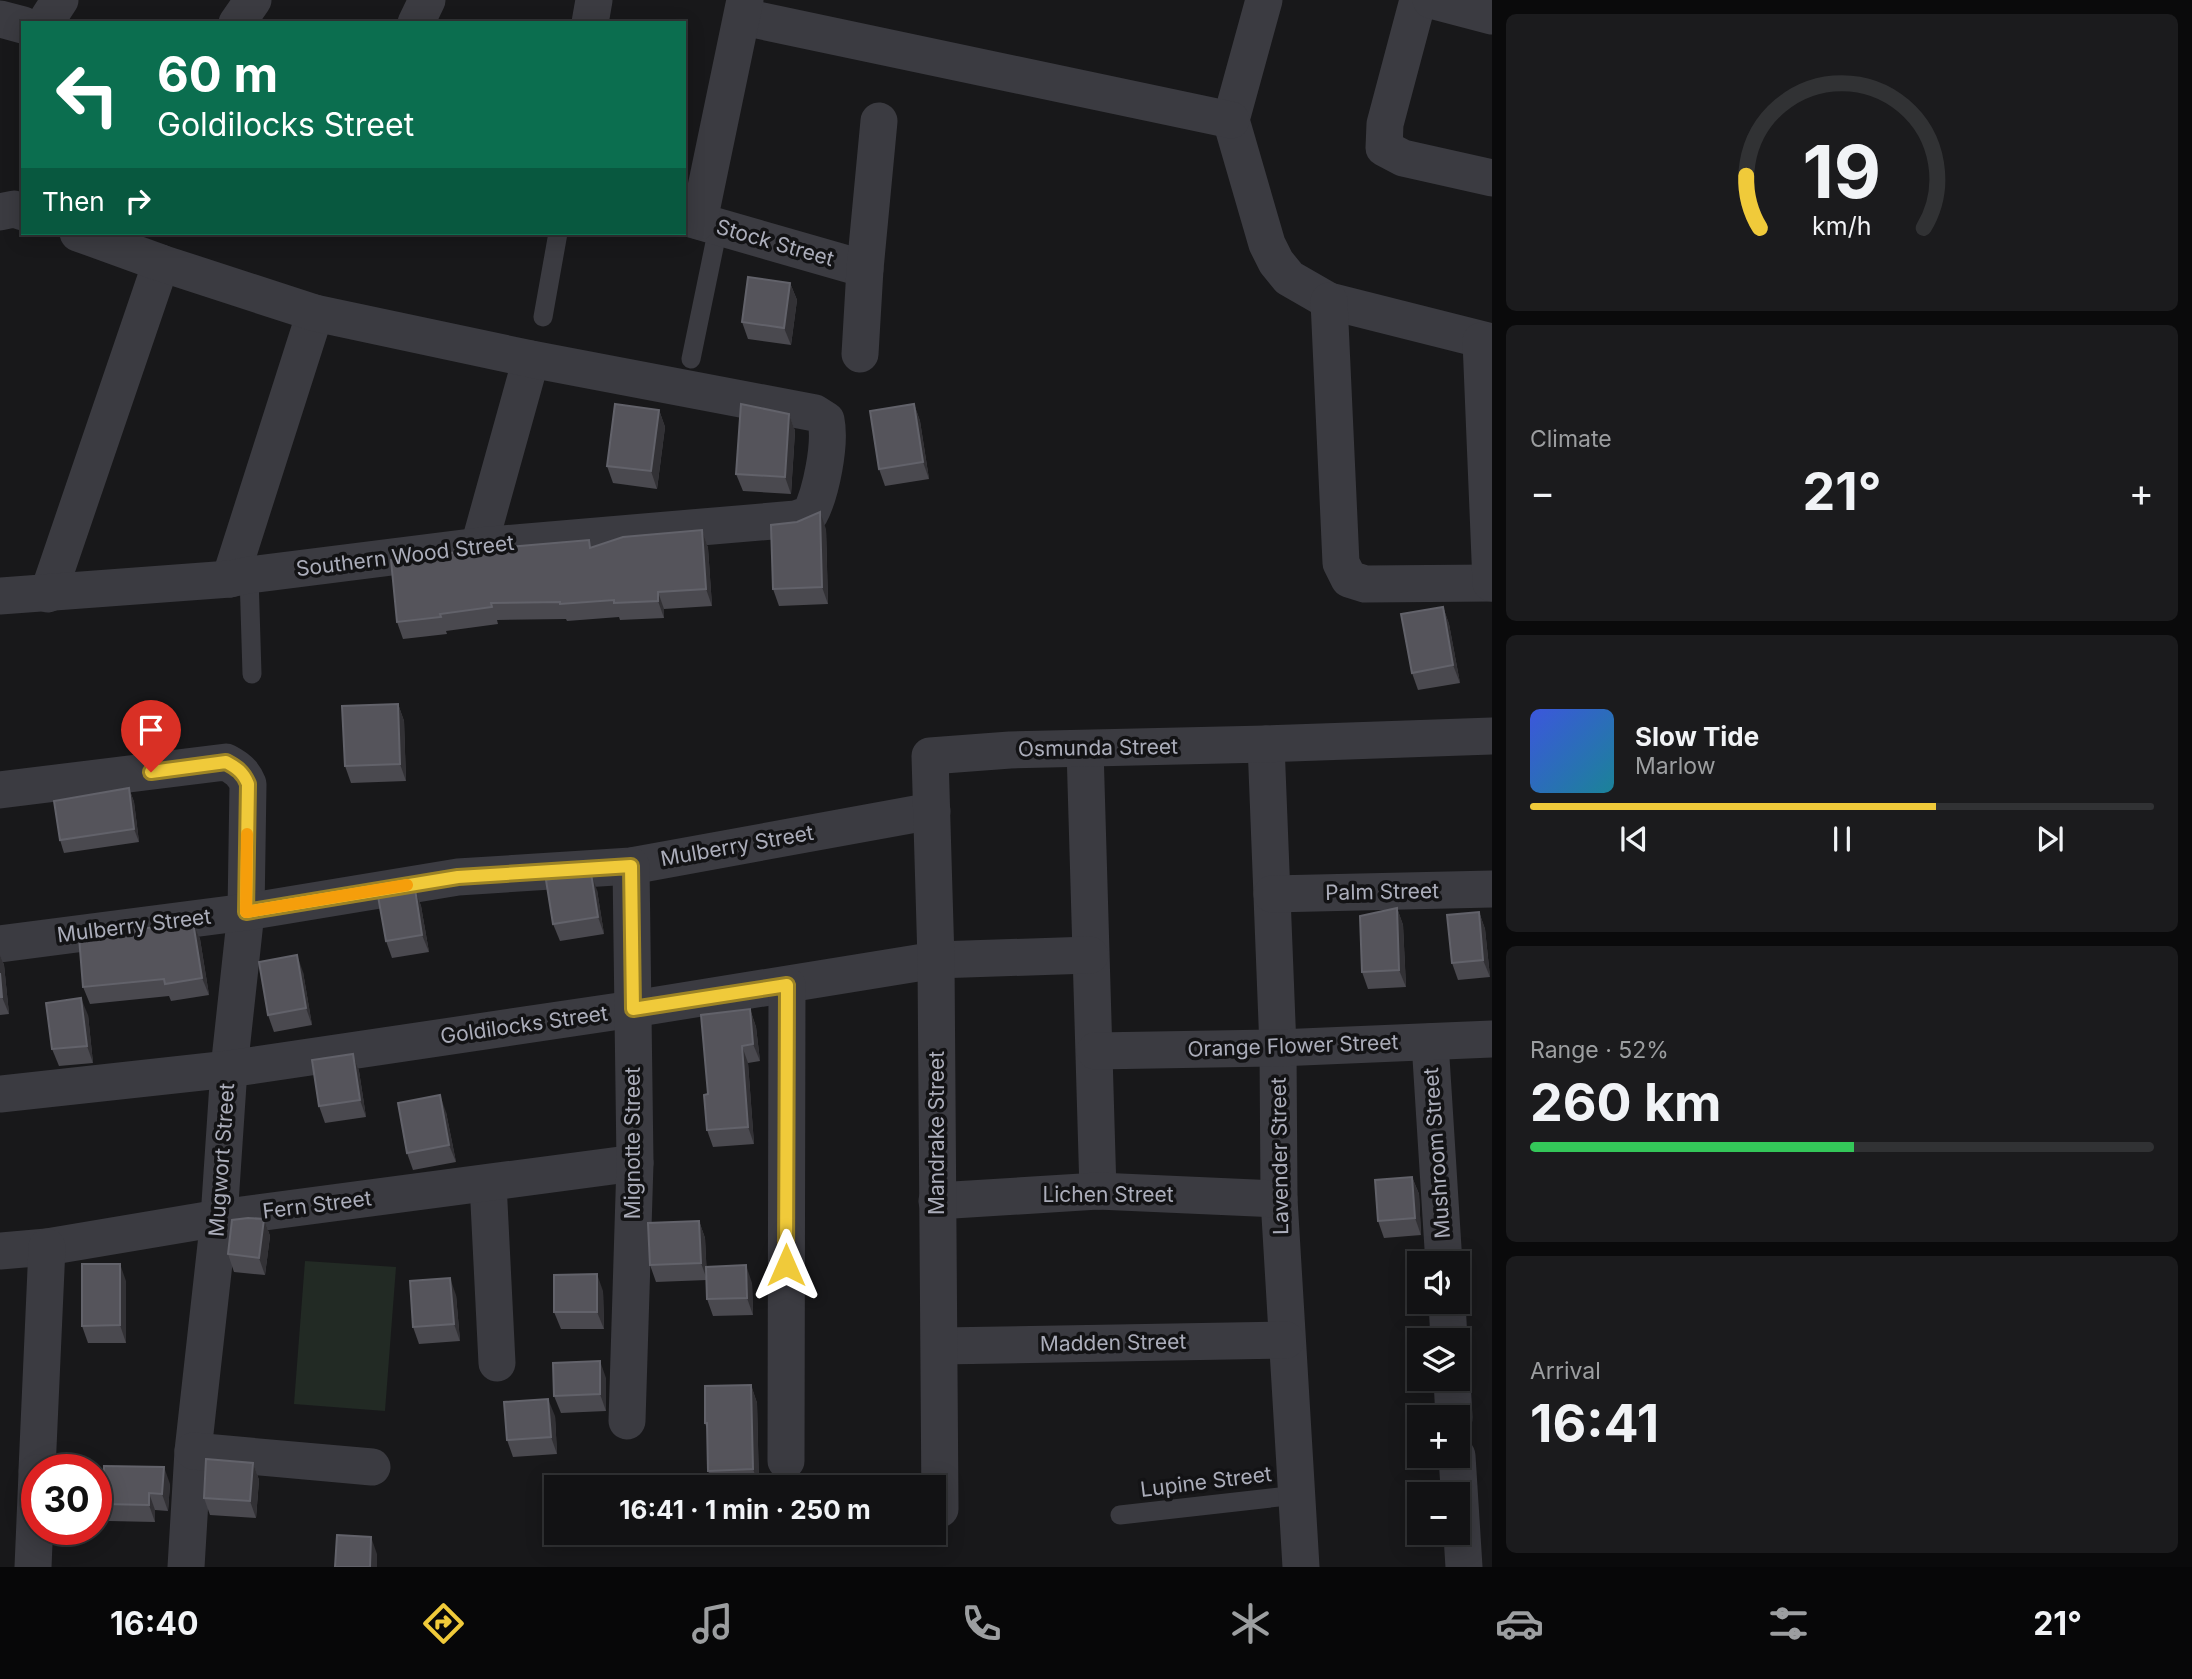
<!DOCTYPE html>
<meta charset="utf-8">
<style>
body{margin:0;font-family:Inter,sans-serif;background:#1b1b1d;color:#f1f3f6;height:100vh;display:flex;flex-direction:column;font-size:26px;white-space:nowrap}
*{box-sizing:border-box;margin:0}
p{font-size:23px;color:#9c9ea0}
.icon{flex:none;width:38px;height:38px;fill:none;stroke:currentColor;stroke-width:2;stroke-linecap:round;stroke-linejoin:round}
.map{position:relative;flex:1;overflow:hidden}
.sheet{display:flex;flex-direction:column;gap:14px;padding:14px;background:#0a0a0b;width:700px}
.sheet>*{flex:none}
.top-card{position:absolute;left:21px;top:21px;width:665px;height:214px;border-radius:0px;box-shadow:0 4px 18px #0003,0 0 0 2px #313234;background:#0b6e4f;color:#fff;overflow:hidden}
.tools{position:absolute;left:1407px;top:1251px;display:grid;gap:14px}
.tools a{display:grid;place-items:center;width:63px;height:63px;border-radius:0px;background:#121214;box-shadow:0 4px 18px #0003,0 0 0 2px #313234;font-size:35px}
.speed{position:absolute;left:21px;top:1454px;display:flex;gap:14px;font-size:35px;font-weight:700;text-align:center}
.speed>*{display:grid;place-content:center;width:91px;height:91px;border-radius:50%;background:#121214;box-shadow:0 4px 18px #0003,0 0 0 2px #313234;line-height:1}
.speed .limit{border:10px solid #d22;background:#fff;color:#111}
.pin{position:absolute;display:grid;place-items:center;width:60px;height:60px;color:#fff;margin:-72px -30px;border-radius:50% 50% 50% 0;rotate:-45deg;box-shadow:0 0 7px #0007}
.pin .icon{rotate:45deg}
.me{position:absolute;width:77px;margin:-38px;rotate:0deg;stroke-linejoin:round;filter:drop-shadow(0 0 5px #0008)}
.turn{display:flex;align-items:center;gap:24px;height:147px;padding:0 21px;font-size:32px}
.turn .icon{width:91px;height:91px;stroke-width:2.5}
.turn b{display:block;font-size:49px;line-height:60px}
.then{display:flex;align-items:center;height:66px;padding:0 21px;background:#0003;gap:14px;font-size:26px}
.big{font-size:52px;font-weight:700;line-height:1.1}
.sheet .tile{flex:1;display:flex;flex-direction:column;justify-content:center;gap:10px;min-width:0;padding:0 24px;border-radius:10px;background:#1b1b1d}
.sheet .dial{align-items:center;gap:0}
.dial svg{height:182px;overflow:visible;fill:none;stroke:#313234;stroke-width:7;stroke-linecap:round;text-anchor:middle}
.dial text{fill:#f1f3f6;stroke:none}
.song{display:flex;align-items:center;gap:21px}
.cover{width:84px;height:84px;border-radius:10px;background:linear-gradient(135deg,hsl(230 70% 55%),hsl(190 70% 35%))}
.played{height:7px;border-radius:4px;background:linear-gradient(90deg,#f0ca3a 65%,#313234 65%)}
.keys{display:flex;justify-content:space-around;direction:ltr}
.heat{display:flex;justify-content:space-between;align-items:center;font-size:38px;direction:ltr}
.charge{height:10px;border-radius:5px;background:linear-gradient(90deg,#34c759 52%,#313234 0)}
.trip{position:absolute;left:544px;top:1475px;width:402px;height:70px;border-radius:0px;background:#121214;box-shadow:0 4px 18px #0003,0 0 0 2px #313234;font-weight:700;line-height:70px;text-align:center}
.menu{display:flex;height:112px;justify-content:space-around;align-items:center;background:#070708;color:#9c9ea0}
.menu .icon{width:49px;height:49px}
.menu .active{color:#f0ca3a}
.menu b{font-size:32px;color:#f1f3f6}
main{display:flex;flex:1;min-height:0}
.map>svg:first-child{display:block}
.green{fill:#222a24}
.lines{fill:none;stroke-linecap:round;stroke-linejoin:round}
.lane{stroke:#3b3b41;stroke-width:19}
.street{stroke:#3b3b41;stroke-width:37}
.wall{fill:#4a494f}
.shaded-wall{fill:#323135}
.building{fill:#55545b;stroke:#62626a;stroke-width:2}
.route-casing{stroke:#9c8326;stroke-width:18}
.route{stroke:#f0ca3a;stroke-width:12}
.slow{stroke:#f59e0b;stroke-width:12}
.labels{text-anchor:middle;stroke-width:7;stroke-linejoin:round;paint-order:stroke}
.street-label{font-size:21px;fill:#abadba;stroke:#131315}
</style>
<main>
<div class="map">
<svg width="1492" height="1567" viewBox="0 0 1492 1567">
<rect width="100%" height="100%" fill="#18181a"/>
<!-- green -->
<polygon class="green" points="305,1261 396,1267 385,1411 294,1404"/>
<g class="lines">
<!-- lane -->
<g class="lane">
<polyline points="543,317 558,233"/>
<polyline points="691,359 718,228"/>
<polyline points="249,575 252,674"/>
<polyline points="1120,1515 1297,1495"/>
</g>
<!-- street -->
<g class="street">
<polyline points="1264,0 1231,120 1267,244 1276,262 1289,278 1329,301 1492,342"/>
<polyline points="1418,0 1385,124 1384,148 1403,158 1492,178"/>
<polyline points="1431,0 1492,16"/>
<polyline points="743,17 1231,120"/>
<polyline points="0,19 23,25"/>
<polyline points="45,23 60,0"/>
<polyline points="237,23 253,0"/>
<polyline points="416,23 427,0"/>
<polyline points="590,23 594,0"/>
<polyline points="0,212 14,209 23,212"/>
<polyline points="684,217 865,269"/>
<polyline points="699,221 745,0"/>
<polyline points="1329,301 1341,563 1349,579 1365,584 1492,583"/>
<polyline points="1481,341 1491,583"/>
<polyline points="860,354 865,269 879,121"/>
<polyline points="479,546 531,359"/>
<polyline points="230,579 315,313"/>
<polyline points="48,594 161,263"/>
<path d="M 0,596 L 230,579 L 249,575 L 479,546 L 796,519 L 810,514 C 821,493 831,444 826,420 L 815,413 L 531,359 L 315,313 L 161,263 L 78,233"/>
<polyline points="1266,744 1278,1048 1279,1199 1301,1567"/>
<polyline points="1085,749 1098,1191"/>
<path d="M 0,790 L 226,762 C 237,768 243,772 248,784 L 246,912 L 229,1069 L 219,1218 L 193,1451 L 186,1567"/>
<polyline points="1272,894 1492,889"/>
<polyline points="0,944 246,912 458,877 631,866 932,811"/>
<polyline points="1430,1042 1444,1264"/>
<polyline points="1095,1051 1278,1048 1492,1039"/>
<polyline points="0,1094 229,1069 633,1009 936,960 1090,955"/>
<polyline points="488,1183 497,1363"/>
<polyline points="937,1201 1098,1191 1279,1199"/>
<polyline points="0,1251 47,1247 219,1218 635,1163"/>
<polyline points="1447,1302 1449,1340"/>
<polyline points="940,1346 1286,1340"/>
<polyline points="1452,1379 1454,1418"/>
<polyline points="627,1421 635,1163 631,866"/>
<polyline points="193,1451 372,1467"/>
<polyline points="1457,1456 1464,1567"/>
<polyline points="786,1461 787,985"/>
<polyline points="37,1470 47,1247"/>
<polyline points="940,1509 936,960 930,756 1010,750 1266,744 1492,736"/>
<polyline points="33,1567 37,1473"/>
</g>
</g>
<!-- wall -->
<g class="wall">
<polygon points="790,283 797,300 791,345 748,339 742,322"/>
<polygon points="914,404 920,421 929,479 885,486 879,469"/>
<polygon points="659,410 665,427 657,489 613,483 607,466"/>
<polygon points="789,414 795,431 791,494 743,491 736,474"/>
<polygon points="826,529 828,604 779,606 773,589"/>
<polygon points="702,530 708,548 712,606 664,609 664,618 620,620 619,617 567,621 566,619 497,620 498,624 446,631 447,634 403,639 397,622 592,547"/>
<polygon points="1443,607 1449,624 1460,683 1418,690 1412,673"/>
<polygon points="398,704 404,721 406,781 351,783 345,766"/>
<polygon points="129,788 134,802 139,842 64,853 60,840"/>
<polygon points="415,889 421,906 429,952 392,958 386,941"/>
<polygon points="597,890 604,934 560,941 553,924"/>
<polygon points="1397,908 1403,925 1406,987 1368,989 1362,972"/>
<polygon points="1479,912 1485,929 1490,977 1458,980 1452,963"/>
<polygon points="193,922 200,939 209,995 171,1001 169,996 90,1004 83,987"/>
<polygon points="0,955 4,965 9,1014 0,1015"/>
<polygon points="303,972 312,1025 274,1032 268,1015"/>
<polygon points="750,1009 756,1027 760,1061 748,1063 754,1144 713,1147 707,1130 708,1094"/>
<polygon points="88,1015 93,1063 59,1066 52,1049"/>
<polygon points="353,1054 359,1071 366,1117 325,1123 319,1106"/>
<polygon points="446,1112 456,1162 413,1170 407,1153"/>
<polygon points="1412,1177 1419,1194 1421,1235 1384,1238 1378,1221"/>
<polygon points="264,1219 270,1236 265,1275 234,1272 228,1254"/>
<polygon points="699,1221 705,1238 707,1278 752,1283 753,1315 713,1316 707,1299 707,1280 656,1282 650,1265"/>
<polygon points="126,1281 126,1343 88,1343 82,1326"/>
<polygon points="603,1291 604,1329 561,1329 554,1312"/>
<polygon points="456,1295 460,1341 419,1344 413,1327"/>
<polygon points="606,1378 606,1411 561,1413 554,1396"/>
<polygon points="751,1385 757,1403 759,1486 715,1488 708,1471 707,1429 705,1423"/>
<polygon points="555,1416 557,1454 513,1457 507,1440"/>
<polygon points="253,1463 259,1480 256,1518 210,1515 204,1498"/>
<polygon points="170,1484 168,1511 155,1510 155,1522 109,1521 103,1504"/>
</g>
<!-- shaded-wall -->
<g class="shaded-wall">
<polygon points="790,283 797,300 791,345 784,328"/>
<polygon points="914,404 920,421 929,479 923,462"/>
<polygon points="659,410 665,427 657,489 651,471"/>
<polygon points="789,414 795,431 791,494 785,477"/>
<polygon points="820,512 826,529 828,604 822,587"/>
<polygon points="702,530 708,548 712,606 706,589"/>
<polygon points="658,592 664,609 664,618 658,601"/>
<polygon points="1443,607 1449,624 1460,683 1453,665"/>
<polygon points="398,704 404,721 406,781 400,764"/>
<polygon points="129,788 134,802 139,842 134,829"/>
<polygon points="591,873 597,890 604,934 598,917"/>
<polygon points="415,889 421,906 429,952 422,935"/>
<polygon points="1397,908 1403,925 1406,987 1399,970"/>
<polygon points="1479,912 1485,929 1490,977 1483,960"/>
<polygon points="193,922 200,939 209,995 202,978"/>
<polygon points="0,955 4,965 9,1014 2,997 0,973"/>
<polygon points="297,955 303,972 312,1025 306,1008"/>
<polygon points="81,998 88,1015 93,1063 87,1046"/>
<polygon points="750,1009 756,1027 760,1061 753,1044"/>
<polygon points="742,1046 748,1063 754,1144 748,1127"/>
<polygon points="353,1054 359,1071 366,1117 360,1100"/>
<polygon points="440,1095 446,1112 456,1162 449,1145"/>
<polygon points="1412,1177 1419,1194 1421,1235 1415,1218"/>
<polygon points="264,1219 270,1236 265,1275 259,1258"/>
<polygon points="699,1221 705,1238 707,1280 701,1263"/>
<polygon points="120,1264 126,1281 126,1343 120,1325"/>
<polygon points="746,1265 752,1283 753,1315 747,1298"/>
<polygon points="597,1274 603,1291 604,1329 597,1312"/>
<polygon points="450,1278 456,1295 460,1341 454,1324"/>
<polygon points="600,1361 606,1378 606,1411 600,1394"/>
<polygon points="751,1385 757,1403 759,1486 753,1469"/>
<polygon points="548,1399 555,1416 557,1454 551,1437"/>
<polygon points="253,1463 259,1480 256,1518 250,1501"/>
<polygon points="164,1467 170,1484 168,1511 162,1494"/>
<polygon points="149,1493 155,1510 155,1522 149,1505"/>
<polygon points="371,1537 377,1554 377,1567 370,1567"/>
</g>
<!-- building -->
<g class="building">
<polygon points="748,277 790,283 784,328 742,322"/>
<polygon points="615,404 659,410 651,471 607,466"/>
<polygon points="741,404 789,414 785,477 736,474"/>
<polygon points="914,404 923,462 879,469 870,411"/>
<polygon points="820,512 822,587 773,589 771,525 797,522"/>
<polygon points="702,530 706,589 658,592 658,601 614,603 614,600 560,604 560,602 491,603 492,607 440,614 441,617 397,622 391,560 475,550 589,540 590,548 623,537"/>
<polygon points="1443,607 1453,665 1412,673 1401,614"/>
<polygon points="398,704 400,764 345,766 342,706"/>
<polygon points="129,788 134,829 60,840 54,801"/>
<polygon points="591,873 598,917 553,924 546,880"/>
<polygon points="415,889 422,935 386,941 378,896"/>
<polygon points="1397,908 1399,970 1362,972 1360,916"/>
<polygon points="1479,912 1483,960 1452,963 1447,915"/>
<polygon points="193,922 202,978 165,984 164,979 83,987 79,937"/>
<polygon points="297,955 306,1008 268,1015 259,962"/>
<polygon points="0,973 2,997 0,997"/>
<polygon points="81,998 87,1046 52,1049 46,1003"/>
<polygon points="750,1009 753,1044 742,1046 748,1127 707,1130 704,1095 708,1094 701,1015"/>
<polygon points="353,1054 360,1100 319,1106 312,1060"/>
<polygon points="440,1095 449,1145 407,1153 398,1103"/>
<polygon points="1412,1177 1415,1218 1378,1221 1375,1180"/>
<polygon points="248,1218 264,1219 259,1258 228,1254 232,1220"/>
<polygon points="699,1221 701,1263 650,1265 648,1223"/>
<polygon points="82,1264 120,1264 120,1325 82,1326"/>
<polygon points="746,1265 747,1298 707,1299 706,1267"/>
<polygon points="597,1274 597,1312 554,1312 554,1275"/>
<polygon points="450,1278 454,1324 413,1327 410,1281"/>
<polygon points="600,1361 600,1394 554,1396 553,1363"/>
<polygon points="751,1385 753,1469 708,1471 707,1423 705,1423 705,1386"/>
<polygon points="548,1399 551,1437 507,1440 504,1402"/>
<polygon points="206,1459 253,1463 250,1501 204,1498"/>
<polygon points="104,1466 164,1467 162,1494 149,1493 149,1505 103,1504"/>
<polygon points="337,1535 371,1537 370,1567 335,1567"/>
</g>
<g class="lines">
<!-- route casing -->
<g class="route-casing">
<path id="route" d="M 151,772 L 226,762 C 237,768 243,772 248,784 L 246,912 L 458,877 L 631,866 L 633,1009 L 787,985 L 786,1265"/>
</g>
<!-- route -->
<use href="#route" class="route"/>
<!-- slow -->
<polyline class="slow" points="247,834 246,912 407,885"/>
</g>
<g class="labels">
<!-- street labels -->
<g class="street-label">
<text transform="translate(775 243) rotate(16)" y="7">Stock Street</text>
<text transform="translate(405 556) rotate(-7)" y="7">Southern Wood Street</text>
<text transform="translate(1098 748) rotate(-1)" y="7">Osmunda Street</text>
<text transform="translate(737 846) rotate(-10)" y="7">Mulberry Street</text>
<text transform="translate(1382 892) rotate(-1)" y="7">Palm Street</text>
<text transform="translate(134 926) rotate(-7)" y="7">Mulberry Street</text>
<text transform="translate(524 1025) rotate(-8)" y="7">Goldilocks Street</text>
<text transform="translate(1293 1046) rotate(-2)" y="7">Orange Flower Street</text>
<text transform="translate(937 1133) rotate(-90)" y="7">Mandrake Street</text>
<text transform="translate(633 1143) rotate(-90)" y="7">Mignotte Street</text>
<text transform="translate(1437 1153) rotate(-94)" y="7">Mushroom Street</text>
<text transform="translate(1280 1156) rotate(-91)" y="7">Lavender Street</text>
<text transform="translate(222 1160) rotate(-86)" y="7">Mugwort Street</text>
<text x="1108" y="1202">Lichen Street</text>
<text transform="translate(317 1205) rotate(-7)" y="7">Fern Street</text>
<text transform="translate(1113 1343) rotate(-1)" y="7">Madden Street</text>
<text transform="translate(1206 1482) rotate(-7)" y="7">Lupine Street</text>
</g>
</g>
</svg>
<div class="tools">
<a><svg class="icon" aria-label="sound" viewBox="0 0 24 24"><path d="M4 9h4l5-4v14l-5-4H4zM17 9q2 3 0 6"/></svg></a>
<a><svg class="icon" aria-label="layers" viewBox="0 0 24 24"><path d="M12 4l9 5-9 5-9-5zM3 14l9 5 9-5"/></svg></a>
<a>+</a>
<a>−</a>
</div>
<div class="speed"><div class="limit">30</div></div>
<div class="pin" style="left:151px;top:772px;background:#d93025"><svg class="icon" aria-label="arrive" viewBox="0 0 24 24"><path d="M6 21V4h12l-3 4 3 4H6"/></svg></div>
<svg class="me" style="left:786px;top:1265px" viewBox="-20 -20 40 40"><path d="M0-17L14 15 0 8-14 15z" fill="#f0ca3a" stroke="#fff" stroke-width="4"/></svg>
<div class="trip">16:41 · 1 min · 250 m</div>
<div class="top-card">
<div class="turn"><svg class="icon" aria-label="left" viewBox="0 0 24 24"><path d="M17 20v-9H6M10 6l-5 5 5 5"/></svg><div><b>60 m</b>Goldilocks Street</div></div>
<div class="then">Then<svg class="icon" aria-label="right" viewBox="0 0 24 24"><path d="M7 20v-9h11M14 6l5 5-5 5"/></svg></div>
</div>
</div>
<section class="sheet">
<div class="tile dial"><svg viewBox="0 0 100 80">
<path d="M14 69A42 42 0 1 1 86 69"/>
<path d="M14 69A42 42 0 0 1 8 46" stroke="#f0ca3a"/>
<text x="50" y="56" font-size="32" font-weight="700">19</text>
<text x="50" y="72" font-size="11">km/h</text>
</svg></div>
<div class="tile"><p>Climate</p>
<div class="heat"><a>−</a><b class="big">21°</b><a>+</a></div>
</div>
<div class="tile">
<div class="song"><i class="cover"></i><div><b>Slow Tide</b><p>Marlow</p></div></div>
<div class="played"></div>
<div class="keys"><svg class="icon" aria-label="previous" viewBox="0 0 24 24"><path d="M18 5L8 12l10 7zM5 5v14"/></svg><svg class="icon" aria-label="pause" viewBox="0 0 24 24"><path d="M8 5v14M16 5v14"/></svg><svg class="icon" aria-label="next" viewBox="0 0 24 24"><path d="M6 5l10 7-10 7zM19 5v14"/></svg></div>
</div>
<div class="tile"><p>Range · 52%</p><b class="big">260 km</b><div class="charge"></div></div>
<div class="tile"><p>Arrival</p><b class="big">16:41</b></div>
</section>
</main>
<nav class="menu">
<b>16:40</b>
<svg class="icon active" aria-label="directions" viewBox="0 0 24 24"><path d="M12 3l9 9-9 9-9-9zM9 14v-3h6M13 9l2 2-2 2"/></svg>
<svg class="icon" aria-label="music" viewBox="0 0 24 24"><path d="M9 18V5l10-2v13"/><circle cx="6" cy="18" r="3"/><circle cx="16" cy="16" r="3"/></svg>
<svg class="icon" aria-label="phone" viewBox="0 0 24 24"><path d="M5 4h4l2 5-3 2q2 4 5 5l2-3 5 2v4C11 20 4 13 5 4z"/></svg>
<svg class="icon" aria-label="climate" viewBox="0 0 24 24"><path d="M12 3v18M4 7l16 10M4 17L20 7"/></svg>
<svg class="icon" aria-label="car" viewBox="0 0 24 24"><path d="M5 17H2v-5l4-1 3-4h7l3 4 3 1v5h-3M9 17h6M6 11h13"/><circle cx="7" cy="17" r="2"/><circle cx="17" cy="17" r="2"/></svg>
<svg class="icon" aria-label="filters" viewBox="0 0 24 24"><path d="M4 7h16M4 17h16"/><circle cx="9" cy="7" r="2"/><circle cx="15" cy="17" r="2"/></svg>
<b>21°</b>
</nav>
